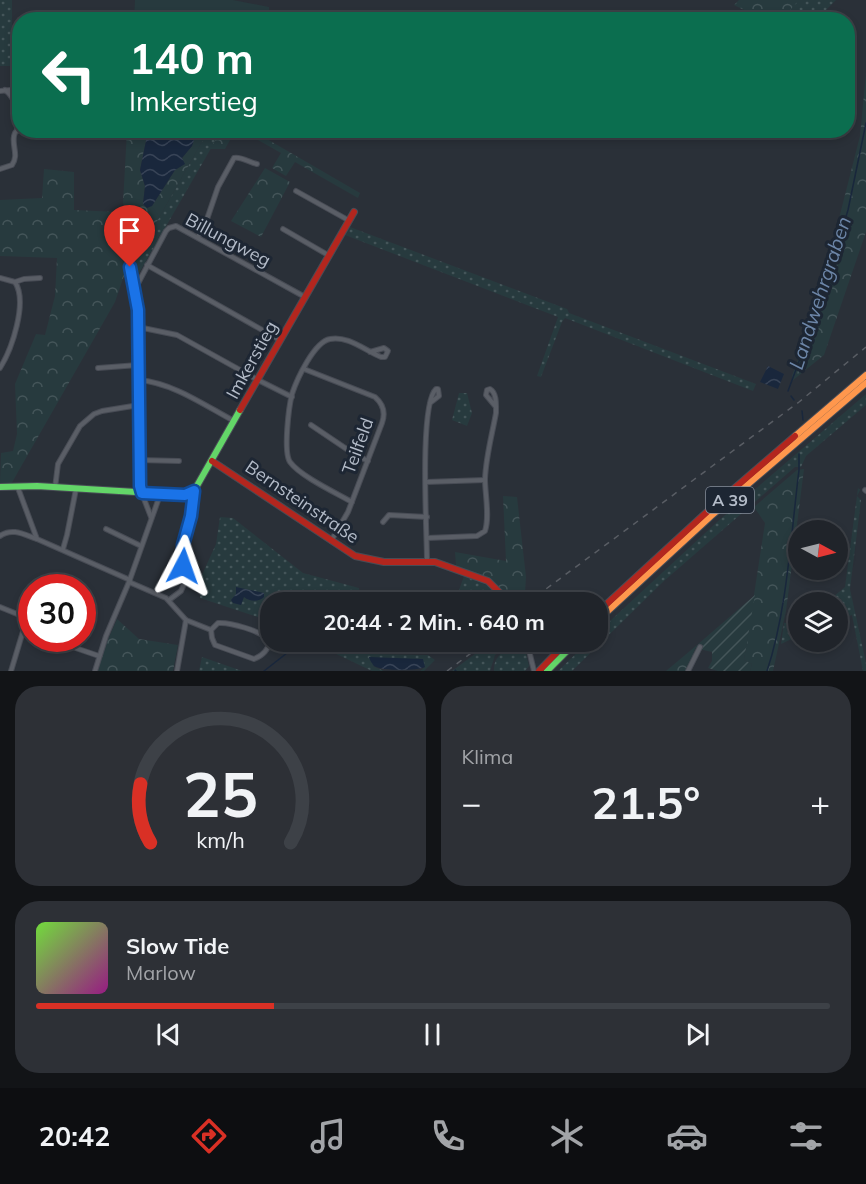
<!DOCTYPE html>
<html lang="de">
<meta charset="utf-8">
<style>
body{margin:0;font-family:Mulish,sans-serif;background:#2d3036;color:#f1f3f6;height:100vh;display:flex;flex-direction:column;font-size:22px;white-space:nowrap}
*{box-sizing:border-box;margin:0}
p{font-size:20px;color:#a2a4a8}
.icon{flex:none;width:33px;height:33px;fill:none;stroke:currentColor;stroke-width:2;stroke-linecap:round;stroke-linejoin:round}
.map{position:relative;height:671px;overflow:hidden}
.drawer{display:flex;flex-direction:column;gap:15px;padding:15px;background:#121417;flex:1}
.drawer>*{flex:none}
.guide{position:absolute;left:12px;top:12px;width:843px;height:126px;border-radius:24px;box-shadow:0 3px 9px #0003,0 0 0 2px #3d4147;background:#0b6e4f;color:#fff;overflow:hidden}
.needle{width:39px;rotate:97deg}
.controls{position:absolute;left:788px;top:520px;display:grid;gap:12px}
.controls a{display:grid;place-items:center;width:60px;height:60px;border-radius:50%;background:#20242a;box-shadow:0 3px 9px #0003,0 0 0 2px #3d4147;font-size:30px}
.speed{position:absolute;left:18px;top:574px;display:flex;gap:12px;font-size:30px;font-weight:700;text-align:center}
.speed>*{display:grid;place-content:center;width:78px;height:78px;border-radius:50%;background:#20242a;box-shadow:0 3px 9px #0003,0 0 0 2px #3d4147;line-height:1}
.speed .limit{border:9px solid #d22;background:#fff;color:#111}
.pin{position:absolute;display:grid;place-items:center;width:51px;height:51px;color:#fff;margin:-62px -26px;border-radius:50% 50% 50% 0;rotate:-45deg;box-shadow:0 0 6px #0007}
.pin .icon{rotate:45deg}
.me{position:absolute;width:66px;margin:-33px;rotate:4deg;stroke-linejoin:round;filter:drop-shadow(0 0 4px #0008)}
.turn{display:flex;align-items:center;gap:21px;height:126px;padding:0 18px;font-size:27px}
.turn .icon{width:78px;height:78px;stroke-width:2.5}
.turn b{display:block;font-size:42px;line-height:51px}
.big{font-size:45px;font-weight:700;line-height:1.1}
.drawer .tile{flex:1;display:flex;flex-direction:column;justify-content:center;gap:9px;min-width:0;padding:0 21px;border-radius:24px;background:#2d3036}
.drawer .dial{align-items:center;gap:0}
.dial svg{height:156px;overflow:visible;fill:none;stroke:#3d4147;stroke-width:7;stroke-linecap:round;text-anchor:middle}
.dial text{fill:#f1f3f6;stroke:none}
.song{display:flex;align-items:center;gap:18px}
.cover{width:72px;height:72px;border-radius:9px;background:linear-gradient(135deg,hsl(100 70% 55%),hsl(310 70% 35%))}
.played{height:6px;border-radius:3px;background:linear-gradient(90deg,#d93025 30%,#3d4147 30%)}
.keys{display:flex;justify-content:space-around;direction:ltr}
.heat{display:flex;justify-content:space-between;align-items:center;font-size:33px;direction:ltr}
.drawer .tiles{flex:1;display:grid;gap:15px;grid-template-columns:1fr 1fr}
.tile:last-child{grid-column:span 2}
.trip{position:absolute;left:260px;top:592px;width:348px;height:60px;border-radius:24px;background:#20242a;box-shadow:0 3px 9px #0003,0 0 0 2px #3d4147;font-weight:700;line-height:60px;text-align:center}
.tabs{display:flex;height:96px;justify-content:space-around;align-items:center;background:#0d0e11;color:#a2a4a8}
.tabs .icon{width:42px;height:42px}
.tabs .active{color:#d93025}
.tabs b{font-size:27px;color:#f1f3f6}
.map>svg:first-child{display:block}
.grass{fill:url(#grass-dots)}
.forest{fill:url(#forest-crowns)}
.garden{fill:url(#garden-furrows)}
.pitch{fill:#273a3e}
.water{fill:url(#water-waves)}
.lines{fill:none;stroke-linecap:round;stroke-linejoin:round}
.stream{stroke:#19273c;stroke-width:1.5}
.street-casing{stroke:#484c55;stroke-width:6}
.fast-casing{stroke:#484c55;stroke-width:8}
.slow-casing{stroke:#484c55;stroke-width:8}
.jam-casing{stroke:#484c55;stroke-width:8}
.street{stroke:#5a5e66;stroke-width:4}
.fast{stroke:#63d668;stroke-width:6}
.slow{stroke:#ff974d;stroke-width:6}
.jam{stroke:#b3261e;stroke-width:6}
.rail{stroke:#595d64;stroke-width:1.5;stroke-dasharray:6 6;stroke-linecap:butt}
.route-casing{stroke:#114b97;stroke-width:15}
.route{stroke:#1a73e8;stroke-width:10}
.labels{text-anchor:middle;stroke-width:6;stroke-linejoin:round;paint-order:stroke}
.shield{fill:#1d2633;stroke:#878f9c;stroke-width:1.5}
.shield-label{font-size:16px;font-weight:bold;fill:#b4bcc9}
.street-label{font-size:18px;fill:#b4bcc9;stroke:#1d2633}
.water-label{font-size:20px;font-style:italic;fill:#6d86a8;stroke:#1d2633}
</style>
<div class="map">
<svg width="866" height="671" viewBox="0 0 866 671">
<defs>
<pattern id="grass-dots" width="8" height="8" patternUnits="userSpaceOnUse" patternTransform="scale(1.5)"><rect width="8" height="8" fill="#273a3e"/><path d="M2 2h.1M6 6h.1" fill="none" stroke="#445559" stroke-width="1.8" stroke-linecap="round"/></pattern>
<pattern id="forest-crowns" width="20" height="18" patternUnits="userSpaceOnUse" patternTransform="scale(1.5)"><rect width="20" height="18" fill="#273a3e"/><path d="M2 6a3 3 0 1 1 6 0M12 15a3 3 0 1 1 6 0" fill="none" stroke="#445559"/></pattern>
<pattern id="garden-furrows" width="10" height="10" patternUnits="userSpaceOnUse" patternTransform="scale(1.5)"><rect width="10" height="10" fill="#273a3e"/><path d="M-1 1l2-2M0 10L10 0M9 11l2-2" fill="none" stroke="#445559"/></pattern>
<pattern id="water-waves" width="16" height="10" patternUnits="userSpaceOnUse" patternTransform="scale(1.5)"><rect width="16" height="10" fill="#19273c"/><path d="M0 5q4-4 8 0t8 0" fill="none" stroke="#384457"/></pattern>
</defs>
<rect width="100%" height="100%" fill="#2a3038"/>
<!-- grass -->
<g class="grass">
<polygon points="0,0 12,0 12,28 19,28 19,66 0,66"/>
<polygon points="739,0 836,0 821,15 813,19 762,19 734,5"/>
<polygon points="208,131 221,131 131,287 134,262"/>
<polygon points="350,227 567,309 569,313 756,384 753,391 565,318 562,322 541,377 537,376 558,317 345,235"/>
<polygon points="459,393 467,393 472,413 467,426 452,420"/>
<polygon points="866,394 866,405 806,456 801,467 795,467 664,581 572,671 558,671 588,642 597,642 597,633 717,522"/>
<polygon points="858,488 860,490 857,496 861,500 850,589 866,663 866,671 863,671 852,615 837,620 837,603 829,603 833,597 845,587"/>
<polygon points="220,517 233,518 303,573 359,588 360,603 270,603 270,621 200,598 201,577 216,544"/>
<path d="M 464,576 L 493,588 L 507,603 L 496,603 C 486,590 475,591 459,590 Z"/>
<polygon points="784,623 798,623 798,636 781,644"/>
<polygon points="311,642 362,642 363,654 428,655 435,660 424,671 420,671 425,667 373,666 384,671 372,671"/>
<polygon points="491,642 515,642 495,655 490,671 452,671"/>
<path d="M 518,645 L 524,645 L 529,666 L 525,671 L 494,671 C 493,656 505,649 518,645 Z"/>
<polygon points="202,657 242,671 199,671"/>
</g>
<!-- forest -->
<g class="forest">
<polygon points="745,0 799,0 781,20 767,19 739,6"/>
<polygon points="866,73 866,232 824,355 792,381 792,376 817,305 860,136"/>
<polygon points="127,131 148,131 140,170 145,186 143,204 152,206 175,170 184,164 182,158 192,146 194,136 189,140 184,138 181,131 208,131 134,262 123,203"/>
<polygon points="221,131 235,131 225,149 210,149"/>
<polygon points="242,131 253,131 360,193 358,198 295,162 286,176 272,168 281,153"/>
<polygon points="265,168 290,182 261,237 231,221"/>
<polygon points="44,169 74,172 74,210 118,212 128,264 115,302 10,486 0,484 1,453 13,451 17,434 15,384 36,334 45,335 55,296 57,258 0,256 0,200 42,198"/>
<polygon points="804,469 786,611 773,671 750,671 752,664 744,660 765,523 754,507 797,470"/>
<path d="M 503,496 L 517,497 L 526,577 L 525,593 L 518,603 L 512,603 C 502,587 473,573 456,565 L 455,552 L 506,561 Z"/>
<polygon points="117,619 139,639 178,645 173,671 98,671 102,653"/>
<polygon points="697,645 686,671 666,671"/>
</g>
<!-- garden -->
<polygon class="garden" points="755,595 744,660 752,664 750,671 718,671 708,668 712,661 712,652 695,648 697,645"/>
<!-- pitch -->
<polygon class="pitch" points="135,0 233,0 269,7 269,15 267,20 134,19"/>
<!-- water -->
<g class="water">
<polygon points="148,131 181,131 184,138 189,140 192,135 195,137 192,146 182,158 185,164 175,170 152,206 147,208 143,204 145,186 140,170"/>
<polygon points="768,366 784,374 778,389 760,382"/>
<path d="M 236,587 L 264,593 L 264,597 C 259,602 250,602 244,597 L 241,605 L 233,603 L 231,600 L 236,594 Z"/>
<path d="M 369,657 L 423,659 L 425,667 C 416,671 382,671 374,666 C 373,665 369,659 369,657 Z"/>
</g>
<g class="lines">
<!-- stream -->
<g class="stream">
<polyline points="788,391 817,313 848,210 866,123"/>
<polyline points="791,396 794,400"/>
<polyline points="802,411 803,420"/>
<polyline points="444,651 457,642"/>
<polyline points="455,670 456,671"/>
<polyline points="264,671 301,642"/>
<path d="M 767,671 C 787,611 791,534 799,470 L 799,454"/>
</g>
<!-- street casing -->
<g class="street-casing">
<g id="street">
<polyline points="0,91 20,89"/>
<path d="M 0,169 L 12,165 C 19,155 12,147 14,136 C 16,127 17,136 17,127 C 18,114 16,98 5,90"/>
<polyline points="296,191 348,220"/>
<polyline points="283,229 328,255"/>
<path d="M 198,237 L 206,222 L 218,187 L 234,158 C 241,156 250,163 257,164"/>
<polyline points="128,249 138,310 139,486 151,517"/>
<polyline points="147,265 280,340"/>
<path d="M 0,278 L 15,282 C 28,302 12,349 0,368"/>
<polyline points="15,282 24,279 40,278"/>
<polyline points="135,289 166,231 169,228 176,226 305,297"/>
<polyline points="138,327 177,335 258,380 292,397"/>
<polyline points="98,368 138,365"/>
<path d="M 304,369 L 375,397 C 383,404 386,412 382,423 L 348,512 L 331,541"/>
<path d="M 139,380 C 173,383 204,405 234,421"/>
<polyline points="311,425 354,454 368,461"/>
<polyline points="139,460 179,461"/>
<polyline points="426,482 485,480"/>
<polyline points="18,488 37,539 130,580"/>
<polyline points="55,488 58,464 80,426 94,414 102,411 139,405"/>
<polyline points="865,490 866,491"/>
<path d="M 352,502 C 336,493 300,476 290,462 C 283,452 289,406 292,394 C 297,379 314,342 330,339 C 347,335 366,351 381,357 L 385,357 L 388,351 L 384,348 L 370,352"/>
<polyline points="383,522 389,515 427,517"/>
<polyline points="106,529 141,546"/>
<path d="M 0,536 C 12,527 25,535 37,539"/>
<path d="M 427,538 L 477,536 L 485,531 C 490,517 485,494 485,479 C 486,456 492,435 496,413 C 496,405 497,393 490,389 L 487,390 L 486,395 L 496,407"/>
<polyline points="63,549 67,535 76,489"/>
<path d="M 427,561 C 427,533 419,404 436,389 L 438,389 L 439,396 L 430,403"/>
<path d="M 129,582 L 166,598 L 186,620 L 211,630 L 212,638 L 215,645 L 254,659 C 262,656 270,649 269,640 C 261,631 230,622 218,623 L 211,630"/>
<polyline points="169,600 181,591 184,584 182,547 191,516 194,491"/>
<polyline points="0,607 27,618 11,671"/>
<polyline points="527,642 534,671"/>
<polyline points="61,643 99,656"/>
<polyline points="95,671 106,636 129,582 160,495"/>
<polyline points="177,671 186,620"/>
<polyline points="688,671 700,647"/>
</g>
</g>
<!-- fast casing -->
<g class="fast-casing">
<g id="fast">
<polyline points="0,487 37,486 185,495 194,491 240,410"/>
<polyline points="547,671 576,642"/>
</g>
</g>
<!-- slow casing -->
<g class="slow-casing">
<g id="slow">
<polyline points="795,436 866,375"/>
<polyline points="597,621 711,516 866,383"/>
</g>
</g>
<!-- jam casing -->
<g class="jam-casing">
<g id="jam">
<polyline points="240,410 354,212"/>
<polyline points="212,461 355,556 384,562 435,562 488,581 510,603"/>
<polyline points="597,613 707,512 795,436"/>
<polyline points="539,671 567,642"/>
</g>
</g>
<!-- street -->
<use href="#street" class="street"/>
<!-- fast -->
<use href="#fast" class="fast"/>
<!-- slow -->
<use href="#slow" class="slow"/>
<!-- jam -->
<use href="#jam" class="jam"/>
<!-- rail -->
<g class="rail">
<polyline points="527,603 799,402 866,347"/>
<polyline points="447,671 486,642"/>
</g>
</g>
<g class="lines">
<!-- route casing -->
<g class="route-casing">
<polyline id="route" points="130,267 138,310 140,486 142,493 185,495 194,491 191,516 183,545 183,566"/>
</g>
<!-- route -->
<use href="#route" class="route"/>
</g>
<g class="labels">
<!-- shield labels -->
<rect class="shield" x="706" y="487" width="48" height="26" rx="4.5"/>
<g class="shield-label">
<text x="730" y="506">A 39</text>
</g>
<!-- street labels -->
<g class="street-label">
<text transform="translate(228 240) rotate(28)" y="6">Billungweg</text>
<text transform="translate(252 360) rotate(-61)" y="6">Imkerstieg</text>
<text transform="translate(358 446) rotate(-70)" y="6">Teilfeld</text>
<text transform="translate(302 502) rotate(34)" y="6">Bernsteinstraße</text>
</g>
<!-- water labels -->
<g class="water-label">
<text transform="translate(820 293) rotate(-72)" y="7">Landwehrgraben</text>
</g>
</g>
</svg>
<div class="controls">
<a><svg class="needle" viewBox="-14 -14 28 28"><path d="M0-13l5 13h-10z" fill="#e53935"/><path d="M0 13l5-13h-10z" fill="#a2a4a8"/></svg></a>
<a><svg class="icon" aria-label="layers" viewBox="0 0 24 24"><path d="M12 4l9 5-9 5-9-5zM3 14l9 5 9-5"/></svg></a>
</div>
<div class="speed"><div class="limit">30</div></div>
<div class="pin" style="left:130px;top:267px;background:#d93025"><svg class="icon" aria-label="arrive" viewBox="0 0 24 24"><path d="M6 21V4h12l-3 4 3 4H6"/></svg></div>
<svg class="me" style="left:183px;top:566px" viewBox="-20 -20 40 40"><path d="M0-17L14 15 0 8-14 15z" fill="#1a73e8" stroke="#fff" stroke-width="4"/></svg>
<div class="trip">20:44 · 2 Min. · 640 m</div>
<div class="guide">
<div class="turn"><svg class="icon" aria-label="left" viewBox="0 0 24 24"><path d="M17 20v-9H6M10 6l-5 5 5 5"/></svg><div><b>140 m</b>Imkerstieg</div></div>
</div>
</div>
<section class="drawer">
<div class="tiles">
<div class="tile dial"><svg viewBox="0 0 100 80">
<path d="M14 69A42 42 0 1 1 86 69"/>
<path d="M14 69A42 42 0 0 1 9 39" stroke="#d93025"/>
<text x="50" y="56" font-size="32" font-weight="700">25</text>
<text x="50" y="72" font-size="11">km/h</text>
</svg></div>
<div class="tile"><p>Klima</p>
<div class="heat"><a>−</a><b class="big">21.5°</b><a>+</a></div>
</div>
<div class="tile">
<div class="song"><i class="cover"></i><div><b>Slow Tide</b><p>Marlow</p></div></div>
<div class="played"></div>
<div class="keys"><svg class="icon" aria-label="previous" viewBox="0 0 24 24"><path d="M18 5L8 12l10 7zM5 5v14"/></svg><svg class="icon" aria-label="pause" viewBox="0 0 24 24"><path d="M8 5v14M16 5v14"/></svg><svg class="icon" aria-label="next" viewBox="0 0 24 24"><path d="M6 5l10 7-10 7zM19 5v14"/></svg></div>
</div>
</div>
</section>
<nav class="tabs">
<b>20:42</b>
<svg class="icon active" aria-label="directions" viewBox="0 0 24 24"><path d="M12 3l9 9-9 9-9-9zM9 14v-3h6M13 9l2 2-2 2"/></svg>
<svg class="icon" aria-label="music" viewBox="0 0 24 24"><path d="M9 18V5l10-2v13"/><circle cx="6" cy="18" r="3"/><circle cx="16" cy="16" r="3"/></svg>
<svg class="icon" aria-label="phone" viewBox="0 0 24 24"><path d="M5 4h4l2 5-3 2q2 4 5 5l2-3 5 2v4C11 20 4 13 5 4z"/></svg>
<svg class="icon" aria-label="climate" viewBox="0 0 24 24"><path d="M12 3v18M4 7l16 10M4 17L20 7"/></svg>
<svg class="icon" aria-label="car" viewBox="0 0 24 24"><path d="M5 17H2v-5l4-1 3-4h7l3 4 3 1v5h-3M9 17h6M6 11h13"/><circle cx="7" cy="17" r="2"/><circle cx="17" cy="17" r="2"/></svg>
<svg class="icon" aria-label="filters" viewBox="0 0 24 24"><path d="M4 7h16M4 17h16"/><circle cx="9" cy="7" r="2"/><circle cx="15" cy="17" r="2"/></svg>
</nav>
